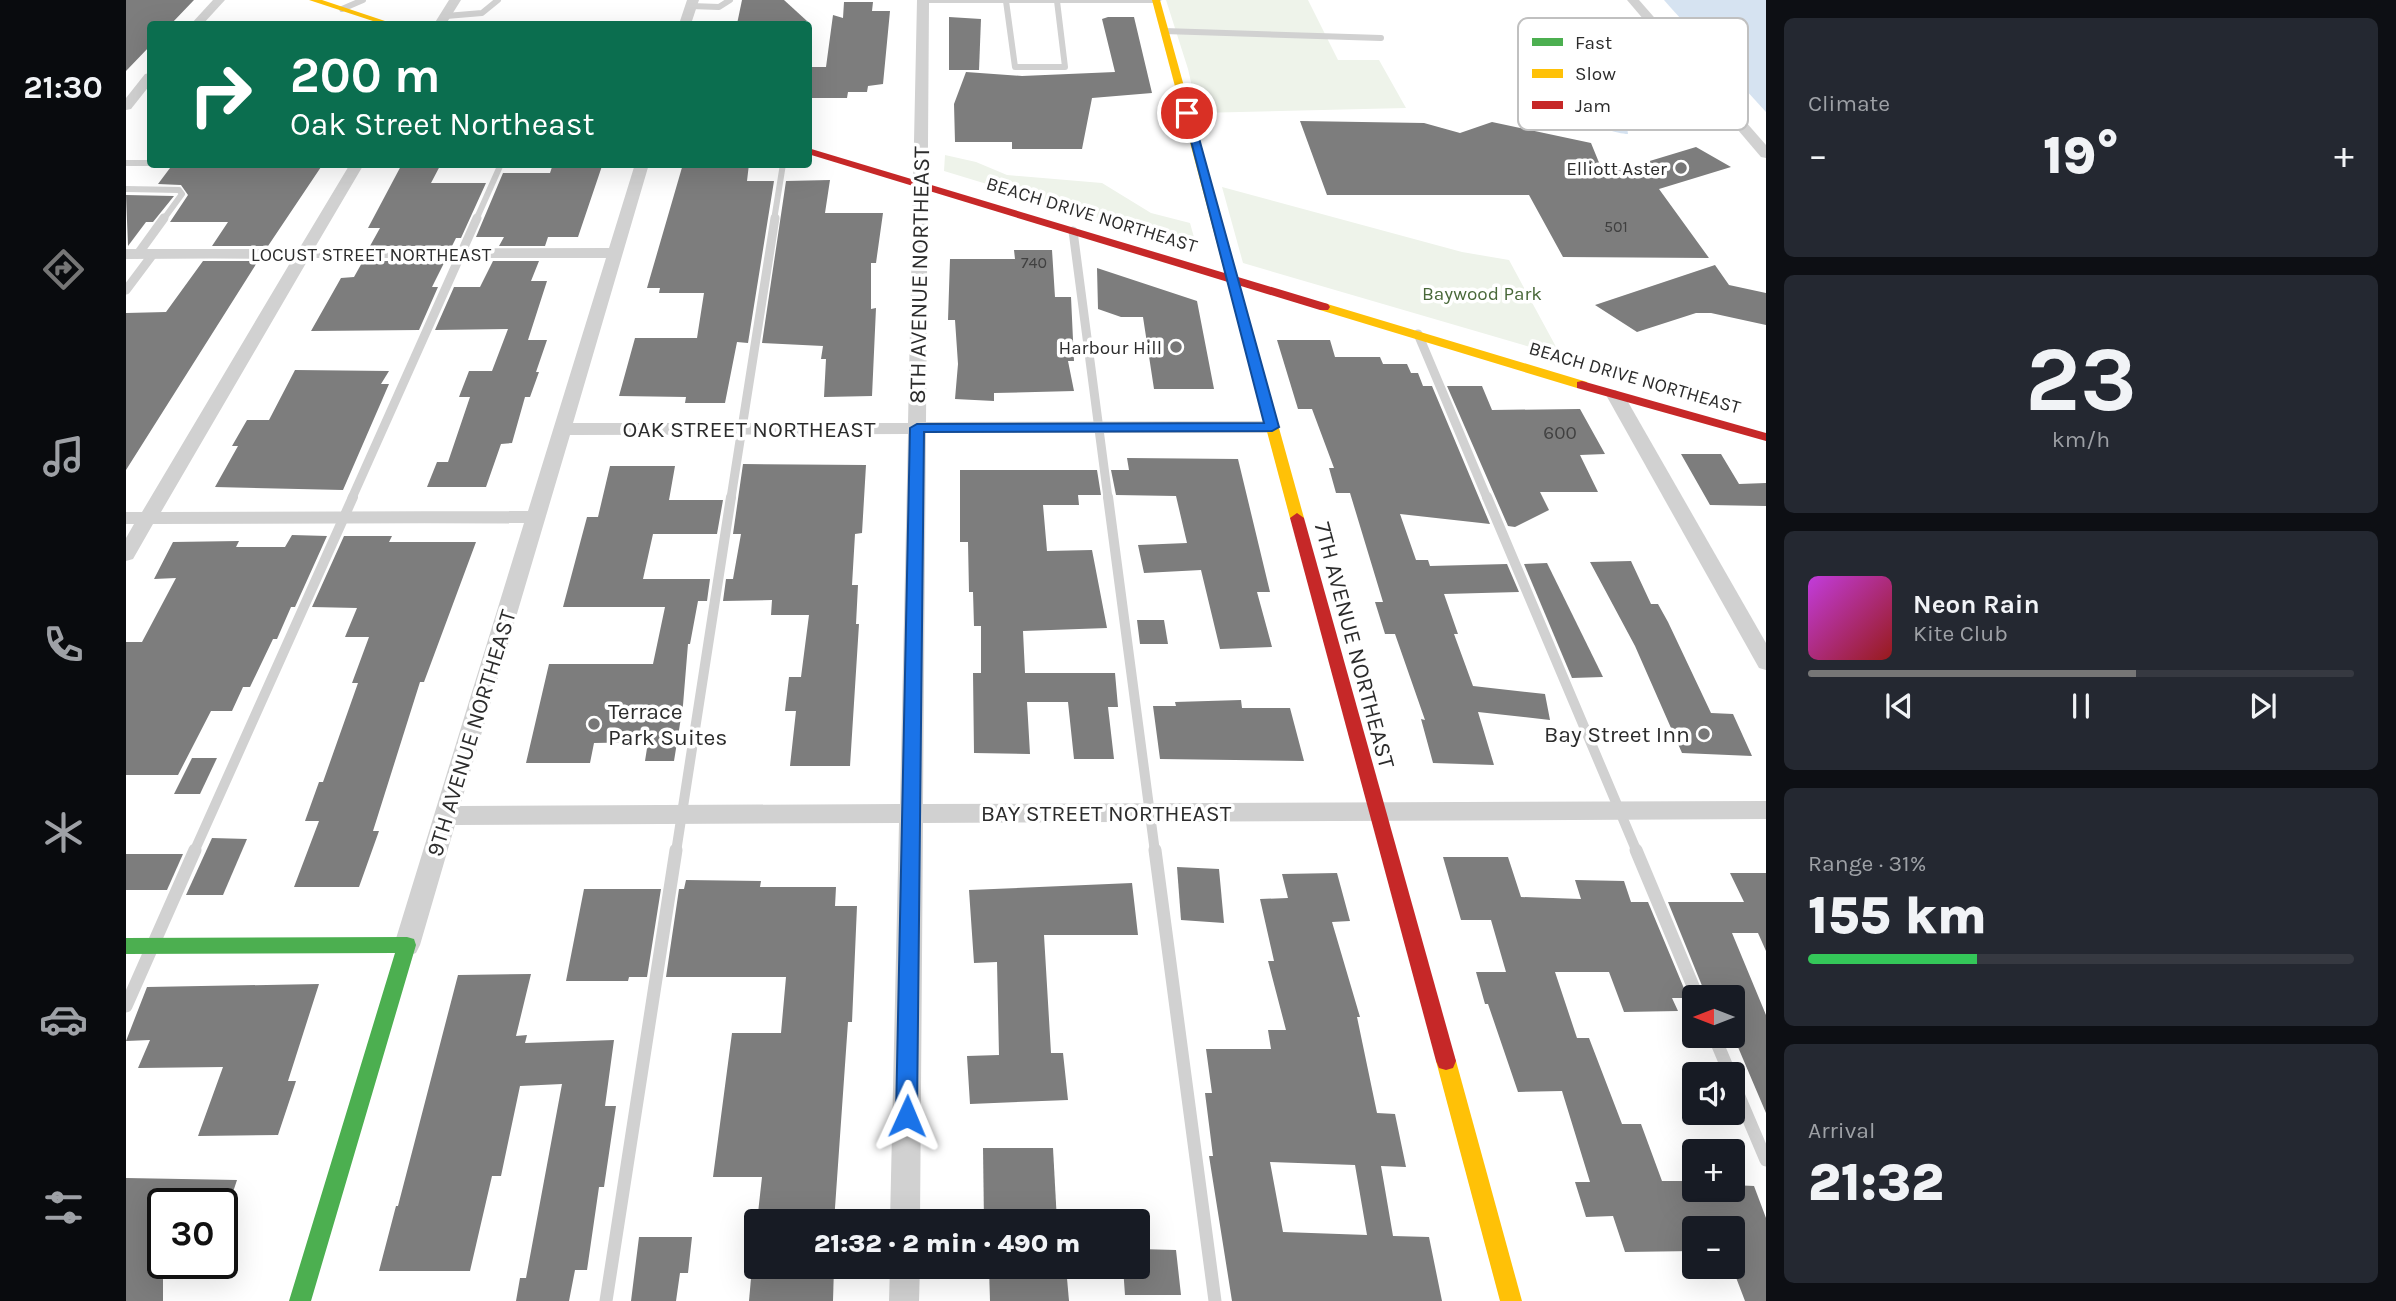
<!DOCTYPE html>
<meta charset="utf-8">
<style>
body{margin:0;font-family:Karla,sans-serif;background:#242831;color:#f1f3f6;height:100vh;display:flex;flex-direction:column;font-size:26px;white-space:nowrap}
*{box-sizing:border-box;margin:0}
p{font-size:23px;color:#9ea1a6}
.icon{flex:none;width:38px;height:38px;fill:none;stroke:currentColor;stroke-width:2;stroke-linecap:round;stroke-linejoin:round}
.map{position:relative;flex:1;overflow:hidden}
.details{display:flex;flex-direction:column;gap:18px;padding:18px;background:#0d0f14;width:630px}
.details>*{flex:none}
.guide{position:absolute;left:21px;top:21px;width:665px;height:147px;border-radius:7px;box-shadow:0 7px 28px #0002;background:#0b6e4f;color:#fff;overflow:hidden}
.needle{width:46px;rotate:270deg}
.fabs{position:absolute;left:1556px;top:985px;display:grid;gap:14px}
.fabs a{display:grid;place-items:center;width:63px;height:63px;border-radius:7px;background:#171b24;box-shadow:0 7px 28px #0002;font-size:35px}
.speed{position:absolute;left:21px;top:1188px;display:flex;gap:14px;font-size:35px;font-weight:700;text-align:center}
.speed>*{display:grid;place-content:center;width:91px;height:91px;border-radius:50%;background:#171b24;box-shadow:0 7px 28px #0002;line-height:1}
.speed .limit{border:4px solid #111;border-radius:10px;background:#fff;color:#111}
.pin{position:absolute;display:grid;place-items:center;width:60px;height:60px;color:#fff;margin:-30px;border:4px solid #fff;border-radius:50%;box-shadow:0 2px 7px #0007}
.me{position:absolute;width:77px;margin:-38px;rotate:1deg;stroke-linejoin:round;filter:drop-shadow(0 0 5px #0008)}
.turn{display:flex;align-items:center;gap:24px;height:147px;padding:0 28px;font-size:32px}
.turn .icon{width:91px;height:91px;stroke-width:2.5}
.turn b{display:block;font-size:49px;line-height:60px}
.big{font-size:52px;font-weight:800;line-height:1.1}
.details .widget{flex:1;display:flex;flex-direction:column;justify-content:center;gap:10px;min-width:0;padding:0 24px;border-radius:10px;background:#242831}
.details .dial{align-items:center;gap:0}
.dial b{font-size:91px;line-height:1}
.song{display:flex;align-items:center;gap:21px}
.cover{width:84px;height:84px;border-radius:10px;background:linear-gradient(135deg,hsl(290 70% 55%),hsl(0 70% 35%))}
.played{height:7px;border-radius:4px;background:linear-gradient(90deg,#767676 60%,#363941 60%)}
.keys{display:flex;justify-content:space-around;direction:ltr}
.heat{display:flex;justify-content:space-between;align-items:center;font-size:38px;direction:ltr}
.charge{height:10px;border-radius:5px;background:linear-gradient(90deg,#34c759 31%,#363941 0)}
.trip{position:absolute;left:618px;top:1209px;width:406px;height:70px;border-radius:7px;background:#171b24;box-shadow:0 7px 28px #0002;font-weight:800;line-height:70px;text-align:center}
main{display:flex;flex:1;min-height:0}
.tabs{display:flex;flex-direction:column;width:126px;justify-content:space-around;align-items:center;background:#090b0e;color:#9ea1a6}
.tabs .icon{width:49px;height:49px}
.tabs .on{color:#767676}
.tabs b{font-size:32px;color:#f1f3f6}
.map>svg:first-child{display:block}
.green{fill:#eef3ea}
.water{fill:#d6e3f1}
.building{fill:#7d7d7d;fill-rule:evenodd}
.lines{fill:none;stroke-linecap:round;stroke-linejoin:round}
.lane-far3{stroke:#d1d1d1;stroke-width:6}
.lane-far2{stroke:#d1d1d1;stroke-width:9}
.lane-far1{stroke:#d1d1d1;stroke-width:10}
.lane{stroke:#d1d1d1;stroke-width:13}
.street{fill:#d1d1d1;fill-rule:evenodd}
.fast{fill:#4caf50;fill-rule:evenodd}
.slow{fill:#ffc107;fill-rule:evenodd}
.jam{fill:#c62828;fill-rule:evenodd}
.route{fill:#1a73e8;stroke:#114b97;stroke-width:2}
.poi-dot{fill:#767676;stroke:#fff;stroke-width:2.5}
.labels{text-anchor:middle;stroke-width:7;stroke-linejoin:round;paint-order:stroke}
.far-number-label{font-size:16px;fill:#404040}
.far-poi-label{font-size:19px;fill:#2c2c2c;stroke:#fff;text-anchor:end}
.far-street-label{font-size:19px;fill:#2c2c2c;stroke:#fff}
.far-park-label{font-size:19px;fill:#496839;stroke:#fff}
.number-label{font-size:19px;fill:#404040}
.street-label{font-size:23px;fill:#2c2c2c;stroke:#fff}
.poi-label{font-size:23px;fill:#2c2c2c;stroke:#fff;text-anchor:start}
.key{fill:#fff;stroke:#c0c0c0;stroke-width:2}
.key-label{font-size:19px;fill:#2c2c2c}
</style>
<main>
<nav class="tabs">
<b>21:30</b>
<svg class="icon on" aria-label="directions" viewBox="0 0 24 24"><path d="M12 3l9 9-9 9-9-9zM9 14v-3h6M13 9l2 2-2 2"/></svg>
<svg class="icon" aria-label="music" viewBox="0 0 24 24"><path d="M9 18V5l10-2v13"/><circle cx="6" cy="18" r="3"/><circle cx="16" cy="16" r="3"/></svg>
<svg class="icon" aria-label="phone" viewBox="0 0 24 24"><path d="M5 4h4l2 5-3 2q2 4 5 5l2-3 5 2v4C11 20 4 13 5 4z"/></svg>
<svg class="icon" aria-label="climate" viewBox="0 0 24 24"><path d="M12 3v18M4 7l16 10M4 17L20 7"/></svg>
<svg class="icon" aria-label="car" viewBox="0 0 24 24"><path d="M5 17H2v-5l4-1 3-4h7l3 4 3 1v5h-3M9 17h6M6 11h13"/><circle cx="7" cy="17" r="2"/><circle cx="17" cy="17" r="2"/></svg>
<svg class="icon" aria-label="filters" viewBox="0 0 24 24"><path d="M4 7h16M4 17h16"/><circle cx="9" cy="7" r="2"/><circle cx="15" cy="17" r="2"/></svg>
</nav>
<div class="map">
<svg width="1640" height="1301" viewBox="0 0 1640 1301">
<rect width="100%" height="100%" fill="#fff"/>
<!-- green -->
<g class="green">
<polygon points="1040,0 1182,0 1212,60 1253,60 1280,108 1072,113 1062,69"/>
<polygon points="819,155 850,162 881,175 976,183 1025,213 1064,223 1071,248 818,171"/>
<polygon points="1096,187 1336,252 1383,260 1435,356 1117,263"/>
</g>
<!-- water -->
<g class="water">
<polygon points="1538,0 1640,0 1640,112 1545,8"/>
<path d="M 1474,105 C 1482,105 1484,108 1490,111 C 1503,116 1504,110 1518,121 L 1512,123 L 1514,127 L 1501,127 L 1502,134 C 1493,134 1462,125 1455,119 L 1461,113 L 1473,112 L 1471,108 Z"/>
</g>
<!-- building -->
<g class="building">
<polygon points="0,0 68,0 45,24 24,24 24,46 0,71"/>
<polygon points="616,0 658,0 681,21 611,24"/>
<polygon points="718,2 747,2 746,11 764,11 757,84 742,86 741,92 722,92 721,98 682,98 682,67 700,67 707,15 717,18"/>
<polygon points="823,17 855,19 853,70 823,70"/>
<polygon points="982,17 1008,17 1026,93 966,98 956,149 886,149 886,142 829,142 828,104 840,72 896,76 989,72 976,19"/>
<polygon points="1174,121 1298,123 1334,133 1366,122 1465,143 1474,165 1494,170 1570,147 1605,167 1533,189 1583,258 1437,257 1403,195 1201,195"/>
<polygon points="47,164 197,164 142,246 86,246 102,222 44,222 62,195 55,185 32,184"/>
<polygon points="276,164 315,164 305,183 360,183 335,238 330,238 326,246 244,246 254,228 242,228"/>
<polygon points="427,164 476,166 452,237 422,237 419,246 373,246 378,237 350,237 377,173 424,173"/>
<polygon points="557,164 623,164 621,181 648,181 622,343 611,342 599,403 559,403 560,397 493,396 509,338 571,338 578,293 533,293 534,288 521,288"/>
<polygon points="704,180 699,213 757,213 750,263 745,263 745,309 750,308 746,396 698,397 700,359 695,359 697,346 636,343 660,181"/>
<polygon points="0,195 48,196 27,222 20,222 2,246"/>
<polygon points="888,250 926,250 929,297 945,297 948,361 942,361 948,391 868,393 868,401 829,399 832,364 829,320 822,320 824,259 889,259"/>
<polygon points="77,261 132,261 0,470 0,313 40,312"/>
<polygon points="237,261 319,261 306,287 312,287 293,330 185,331 215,278 228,277"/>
<polygon points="367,261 413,261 405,281 421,281 402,340 421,340 410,372 413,372 404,397 399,397 386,443 375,444 360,487 301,487 311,462 322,462 344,397 333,397 343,371 366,371 382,329 309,330 328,287 354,287"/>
<polygon points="1589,265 1603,285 1640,293 1640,325 1585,313 1570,313 1511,332 1469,305"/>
<polygon points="971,268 1071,301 1088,389 1028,389 1017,317 995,317 972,309"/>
<polygon points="1151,340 1204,340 1209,357 1254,357 1257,364 1281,364 1285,373 1292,373 1297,386 1306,386 1364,524 1274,514 1290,560 1302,560 1304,566 1381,564 1393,592 1318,594 1332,634 1328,634 1347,686 1419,694 1424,720 1352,712 1368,765 1307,763 1295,719 1299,720 1269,634 1259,634 1249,602 1257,602 1224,493 1210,493 1203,468 1208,468 1186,409 1172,409"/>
<polygon points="169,370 263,371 255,384 263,384 217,490 89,487 112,446 106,446 121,420 143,420"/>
<polygon points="1321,386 1356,386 1366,410 1454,409 1479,454 1454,455 1472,492 1414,492 1423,510 1389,527 1382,526"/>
<polygon points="1555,454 1595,454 1613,484 1640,483 1640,506 1584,505"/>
<polygon points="1001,458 1112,459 1144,592 1131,592 1146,647 1094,649 1075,570 1018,573 1012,545 1061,543 1050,496 990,495 985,470 1003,470"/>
<polygon points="617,464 740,465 736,533 729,534 726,585 732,585 730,624 733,624 724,766 664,766 670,711 659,711 663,677 675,677 683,615 645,615 646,600 597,601 600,579 607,579 615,534 607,534"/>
<polygon points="484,466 549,466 543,500 597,500 591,534 527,534 517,579 584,579 581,601 572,601 564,644 562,644 557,705 548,761 519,761 522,742 468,743 464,763 400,763 423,664 527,664 539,607 437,607 461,517 472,517"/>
<polygon points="834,470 971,470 975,495 952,495 953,505 917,505 921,551 966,550 981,628 897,631 899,673 989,673 992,707 982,707 988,759 948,759 942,702 901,702 904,754 848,753 847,673 855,673 855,626 848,626 847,592 843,592 842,542 834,542"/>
<polygon points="166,535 201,536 169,607 165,607 151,639 147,639 124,687 117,687 106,711 85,711 52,775 0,775 0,642 16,642 50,578 28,579 47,542 113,541 110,547 159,547"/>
<polygon points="218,536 266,536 263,542 350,542 298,682 294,682 247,831 253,831 233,887 168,887 193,821 179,821 193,782 197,782 232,683 226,683 243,637 219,637 231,608 186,607"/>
<polygon points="1505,561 1525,604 1532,604 1542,622 1585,713 1607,714 1626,756 1556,753 1509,646 1464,562"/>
<polygon points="1421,563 1477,677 1446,678 1398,564"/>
<polygon points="1011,620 1038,620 1042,644 1014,644"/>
<polygon points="1115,700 1116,708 1164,708 1178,761 1034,759 1027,706 1050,706 1049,702"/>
<polygon points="66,758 91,758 74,794 48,794"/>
<polygon points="86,838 121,839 97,895 60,895"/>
<polygon points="0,854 57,854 41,890 0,890"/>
<polygon points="1317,857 1382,857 1395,897 1455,899 1449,880 1498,881 1505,902 1522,902 1562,998 1546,998 1552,1011 1498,1012 1483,972 1429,972 1451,1038 1463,1038 1496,1124 1515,1124 1536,1181 1556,1181 1560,1190 1606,1190 1606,1185 1628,1186 1640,1218 1640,1301 1619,1301 1606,1267 1606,1228 1568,1228 1568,1251 1499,1252 1487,1216 1460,1217 1449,1182 1464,1182 1436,1091 1392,1092 1362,1004 1359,1004 1350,972 1380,972 1365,920 1335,920"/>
<polygon points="1051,867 1093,869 1098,923 1055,920"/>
<path d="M 1211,873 L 1224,921 L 1206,922 L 1234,1017 L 1231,1017 L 1251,1113 L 1269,1114 L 1280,1167 L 1255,1166 L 1267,1236 L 1303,1237 L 1316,1301 L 1106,1301 L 1083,1156 L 1087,1156 L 1079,1093 L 1086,1093 L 1080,1049 L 1145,1049 L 1142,1030 L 1160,1030 L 1142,961 L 1148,961 L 1134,899 L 1162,898 L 1156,874 ZM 1144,1162 L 1229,1165 L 1241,1235 L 1157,1232 Z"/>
<polygon points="1604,873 1640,873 1640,951 1632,933 1606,933 1640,1015 1640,1113 1606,1033 1606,998 1581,998 1542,902 1618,902"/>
<polygon points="560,880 635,881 634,887 710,887 709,906 731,906 726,1022 722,1022 708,1222 631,1222 636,1177 587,1177 606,1033 655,1033 660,977 540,977 553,889 558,889"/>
<polygon points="1006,883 1012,935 918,935 925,1053 937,1053 942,1100 844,1104 841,1056 873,1055 871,962 848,963 843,890"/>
<polygon points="458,889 535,889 521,977 503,977 502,981 440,981"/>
<polygon points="405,974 390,1036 401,1035 399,1043 488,1040 479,1106 490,1106 478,1187 473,1187 461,1270 449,1270 443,1301 390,1301 394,1278 400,1278 436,1084 394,1086 375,1176 366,1176 344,1271 253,1271 270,1206 272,1206 332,975"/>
<polygon points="193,984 162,1081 170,1081 152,1135 72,1136 97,1067 12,1068 24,1040 0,1041 21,987"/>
<polygon points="857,1148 927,1148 931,1222 858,1222"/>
<polygon points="0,1178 111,1180 103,1204 37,1204 37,1301 0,1301"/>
<polygon points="513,1237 566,1237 562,1273 554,1273 550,1301 505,1301"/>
<polygon points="1012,1249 1050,1250 1055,1295 999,1295 997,1267 1012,1267"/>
<polygon points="626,1267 708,1267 707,1301 623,1301"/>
<polygon points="863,1267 940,1267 943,1301 864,1301"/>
</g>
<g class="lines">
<!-- lane-far3 -->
<g class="lane-far3">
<polyline points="880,1 889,67 939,67 931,1"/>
<polyline points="565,6 593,7 604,0"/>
<polyline points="216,9 237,0"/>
<polyline points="320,16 356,13 372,0"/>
<polyline points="1038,31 1255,38"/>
<polyline points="0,163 24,163"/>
<polyline points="0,189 53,190 56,194 37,220"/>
<polyline points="350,220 375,164"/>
<polyline points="648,220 657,164"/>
</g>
<!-- lane-far2 -->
<g class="lane-far2">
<polyline points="947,231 982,498"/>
<polyline points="12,254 38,218"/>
<polyline points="0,290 27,254"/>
<polyline points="1292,334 1361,498"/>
<polyline points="226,498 351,218"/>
<polyline points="605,498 649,218"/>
</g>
<!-- lane-far1 -->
<g class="lane-far1">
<polyline points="982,497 1029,852"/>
<polyline points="1361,497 1511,852"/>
<polyline points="68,852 227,497"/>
<polyline points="550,852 605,497"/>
</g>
<!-- lane -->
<g class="lane">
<polyline points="1029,850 1089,1301"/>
<polyline points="1510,850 1572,998"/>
<polyline points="0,1006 69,850"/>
<polyline points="1588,1036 1604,1074"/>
<polyline points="1606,1080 1640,1160"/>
<polyline points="480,1301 550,850"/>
</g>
<!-- street -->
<g class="street">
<polygon points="87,0 99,0 77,24 65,24"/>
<polygon points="323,0 335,0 320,24 308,24"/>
<polygon points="561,0 573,0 565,24 553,24"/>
<path d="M 791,0 L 1036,0 L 1030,3 L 803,3 L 800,422 L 1146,421 L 1155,427 L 1146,433 L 800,433 L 797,804 L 1640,801 L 1640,819 L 797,823 L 794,1222 L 764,1222 L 773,823 L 329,825 L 294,945 L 290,953 L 281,956 L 272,953 L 268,945 L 398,523 L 27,524 L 7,559 L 0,561 L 0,538 L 8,524 L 0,524 L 0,512 L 16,512 L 167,258 L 0,259 L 0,249 L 173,249 L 224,164 L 238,164 L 188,249 L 483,248 L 509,164 L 523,164 L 447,423 L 782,423 ZM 183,258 L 480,258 L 402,511 L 35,512 ZM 782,434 L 774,804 L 334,806 L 444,435 Z"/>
<polygon points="1501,0 1513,0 1640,145 1640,158 1635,157"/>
<polygon points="24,73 24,85 5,109 0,110 0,98 19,74"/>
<polygon points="1489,390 1498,395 1640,643 1640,670 1633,668 1480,395"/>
<polygon points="764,1267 794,1267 793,1301 763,1301"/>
</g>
<!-- fast -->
<polygon class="fast" points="281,937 288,939 290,945 185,1301 163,1301 269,953 0,954 0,938"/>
<!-- slow -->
<g class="slow">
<polygon points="183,0 196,0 268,24 256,24"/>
<polygon points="1026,0 1034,0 1178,518 1176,521 1171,523 1164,518"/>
<polygon points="1198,303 1461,382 1462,385 1461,388 1451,388 1194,310 1194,304"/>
<polygon points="1320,1052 1327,1054 1330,1061 1396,1301 1374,1301 1310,1061 1313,1054"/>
</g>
<!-- jam -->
<g class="jam">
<polygon points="682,148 1202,304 1204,307 1202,310 1194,310 682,154"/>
<polygon points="1456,381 1640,433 1640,441 1451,388 1451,382"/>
<polygon points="1171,513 1178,518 1330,1061 1327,1068 1320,1070 1313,1068 1310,1061 1164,518"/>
</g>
</g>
<!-- route -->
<polygon class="route" points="1057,110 1066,113 1153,427 1146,431 798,432 791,1116 788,1123 781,1126 773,1123 770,1116 784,428 791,424 1138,423"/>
<!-- markers -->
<g class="poi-dot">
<circle cx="1555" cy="168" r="7"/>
<circle cx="1050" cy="347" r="7"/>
<circle cx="468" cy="724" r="7"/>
<circle cx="1578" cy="734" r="7"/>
</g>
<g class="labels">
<!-- far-number labels -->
<g class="far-number-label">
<text x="1490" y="232">501</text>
<text x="908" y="268">740</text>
</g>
<!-- far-poi labels -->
<g class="far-poi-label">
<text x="1541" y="175">Elliott Aster</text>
<text x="1036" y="354">Harbour Hill</text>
</g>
<!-- far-street labels -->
<g class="far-street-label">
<text transform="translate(966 214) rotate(17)" y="7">BEACH DRIVE NORTHEAST</text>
<text x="245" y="261">LOCUST STREET NORTHEAST</text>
<text transform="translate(1509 377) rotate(16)" y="7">BEACH DRIVE NORTHEAST</text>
</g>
<!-- far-park labels -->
<g class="far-park-label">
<text x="1356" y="300">Baywood Park</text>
</g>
<!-- number labels -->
<g class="number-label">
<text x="1434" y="439">600</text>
</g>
<!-- street labels -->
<g class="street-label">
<text transform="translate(793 275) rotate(-89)" y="8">8TH AVENUE NORTHEAST</text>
<text x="623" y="437">OAK STREET NORTHEAST</text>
<text transform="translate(1229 645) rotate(75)" y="8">7TH AVENUE NORTHEAST</text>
<text transform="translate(345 733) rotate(-73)" y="8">9TH AVENUE NORTHEAST</text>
<text x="980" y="821">BAY STREET NORTHEAST</text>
</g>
<!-- poi labels -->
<g class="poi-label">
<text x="482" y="719">Terrace<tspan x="482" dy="26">Park Suites</tspan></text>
<text x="1564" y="742" text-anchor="end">Bay Street Inn</text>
</g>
</g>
<!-- legend -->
<rect x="1392" y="18" width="230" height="112" rx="10" class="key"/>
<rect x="1406" y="38" width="31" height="8" fill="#4caf50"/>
<rect x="1406" y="69" width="31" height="9" fill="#ffc107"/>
<rect x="1406" y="101" width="31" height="8" fill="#c62828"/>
<g class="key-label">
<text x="1449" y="49">Fast</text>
<text x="1449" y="80">Slow</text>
<text x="1449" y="112">Jam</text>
</g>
</svg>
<div class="fabs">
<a><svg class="needle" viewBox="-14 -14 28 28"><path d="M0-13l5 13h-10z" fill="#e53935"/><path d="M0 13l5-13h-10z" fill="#9ea1a6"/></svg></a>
<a><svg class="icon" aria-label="sound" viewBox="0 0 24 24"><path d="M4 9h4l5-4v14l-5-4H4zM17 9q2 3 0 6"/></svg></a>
<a>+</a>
<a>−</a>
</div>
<div class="speed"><div class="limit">30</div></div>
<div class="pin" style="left:1061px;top:113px;background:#d93025"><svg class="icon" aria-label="arrive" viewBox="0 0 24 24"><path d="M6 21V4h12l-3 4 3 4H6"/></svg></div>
<svg class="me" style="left:781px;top:1116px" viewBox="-20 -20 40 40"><path d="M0-17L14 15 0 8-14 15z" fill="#1a73e8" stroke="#fff" stroke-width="4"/></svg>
<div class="trip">21:32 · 2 min · 490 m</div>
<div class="guide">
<div class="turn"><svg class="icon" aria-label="right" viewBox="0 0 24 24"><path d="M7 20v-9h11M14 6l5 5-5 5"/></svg><div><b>200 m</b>Oak Street Northeast</div></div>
</div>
</div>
<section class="details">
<div class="widget"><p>Climate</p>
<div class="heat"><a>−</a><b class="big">19°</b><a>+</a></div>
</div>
<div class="widget dial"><b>23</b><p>km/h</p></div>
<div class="widget">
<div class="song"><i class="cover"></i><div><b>Neon Rain</b><p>Kite Club</p></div></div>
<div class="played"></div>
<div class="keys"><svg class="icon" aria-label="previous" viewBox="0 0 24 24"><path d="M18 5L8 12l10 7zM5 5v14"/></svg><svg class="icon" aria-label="pause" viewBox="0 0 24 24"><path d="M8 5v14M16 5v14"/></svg><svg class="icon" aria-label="next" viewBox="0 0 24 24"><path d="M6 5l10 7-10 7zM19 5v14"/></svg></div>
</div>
<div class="widget"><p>Range · 31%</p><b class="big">155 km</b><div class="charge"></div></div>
<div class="widget"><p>Arrival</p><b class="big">21:32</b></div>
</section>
</main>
